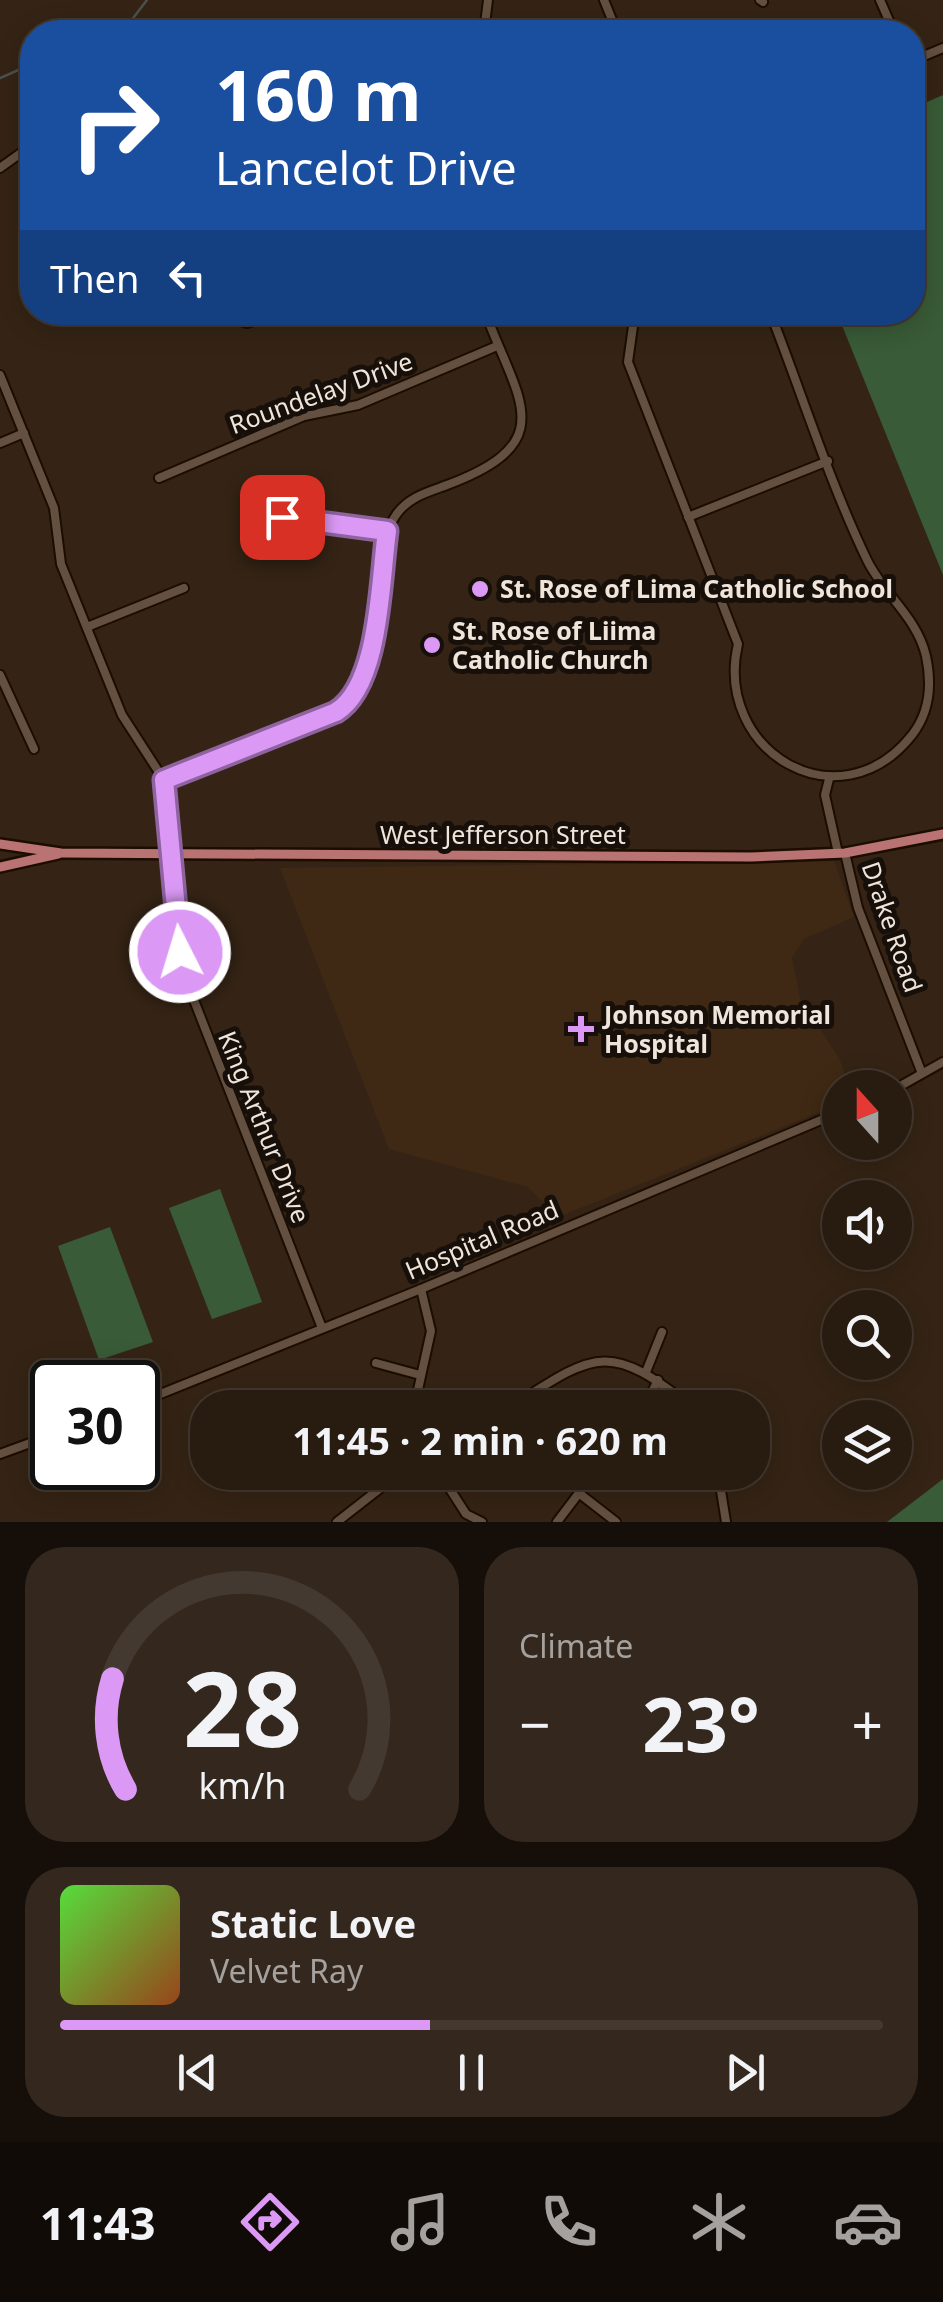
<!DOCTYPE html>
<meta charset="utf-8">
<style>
body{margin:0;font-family:"Noto Sans",sans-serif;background:#34281e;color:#f1f3f6;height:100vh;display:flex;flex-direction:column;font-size:38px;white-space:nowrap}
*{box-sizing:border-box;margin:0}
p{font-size:32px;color:#a5a19f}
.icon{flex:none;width:55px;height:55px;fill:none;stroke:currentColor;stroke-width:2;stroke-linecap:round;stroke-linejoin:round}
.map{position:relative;height:1522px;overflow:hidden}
.side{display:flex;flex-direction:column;gap:25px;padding:25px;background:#160f09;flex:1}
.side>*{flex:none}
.hud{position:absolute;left:20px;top:20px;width:905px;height:305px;border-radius:40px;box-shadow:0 5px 25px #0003,0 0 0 2px #443930;background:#1a4fa0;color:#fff;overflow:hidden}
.needle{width:65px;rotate:339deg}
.controls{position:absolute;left:822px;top:1070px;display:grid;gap:20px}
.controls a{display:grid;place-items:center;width:90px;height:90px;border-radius:50%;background:#281b10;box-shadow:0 5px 25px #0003,0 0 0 2px #443930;font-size:50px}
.speed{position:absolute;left:30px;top:1360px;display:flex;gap:20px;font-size:50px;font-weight:700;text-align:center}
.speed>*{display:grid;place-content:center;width:130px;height:130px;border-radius:50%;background:#281b10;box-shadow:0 5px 25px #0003,0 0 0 2px #443930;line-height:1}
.speed .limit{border:5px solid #111;border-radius:15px;background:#fff;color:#111}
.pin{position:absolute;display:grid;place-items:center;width:85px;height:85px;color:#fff;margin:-42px;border-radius:20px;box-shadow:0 5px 15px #0006}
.me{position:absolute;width:110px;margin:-55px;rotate:355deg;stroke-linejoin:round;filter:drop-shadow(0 0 8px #0008)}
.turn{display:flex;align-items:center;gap:35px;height:210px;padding:0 30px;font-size:45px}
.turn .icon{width:130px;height:130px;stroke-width:2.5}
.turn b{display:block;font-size:70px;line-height:85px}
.then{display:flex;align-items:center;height:95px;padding:0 30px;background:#0003;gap:20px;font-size:38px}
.big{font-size:75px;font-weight:700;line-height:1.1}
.side .card{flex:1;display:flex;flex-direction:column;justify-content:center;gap:15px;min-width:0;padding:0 35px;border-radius:40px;background:#34281e}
.side .dial{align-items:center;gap:0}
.dial svg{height:260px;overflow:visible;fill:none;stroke:#443930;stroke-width:7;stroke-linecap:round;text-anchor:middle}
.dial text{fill:#f1f3f6;stroke:none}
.song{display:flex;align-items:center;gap:30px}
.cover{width:120px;height:120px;border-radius:15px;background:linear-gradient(135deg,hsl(110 70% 55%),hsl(20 70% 35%))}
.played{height:10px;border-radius:5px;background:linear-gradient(90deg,#db99f5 45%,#443930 45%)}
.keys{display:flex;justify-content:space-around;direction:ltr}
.heat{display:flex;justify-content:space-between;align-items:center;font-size:55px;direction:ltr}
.side .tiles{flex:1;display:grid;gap:25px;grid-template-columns:1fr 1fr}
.card:last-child{grid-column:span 2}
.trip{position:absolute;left:190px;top:1390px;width:580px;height:100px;border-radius:40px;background:#281b10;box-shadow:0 5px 25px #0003,0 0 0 2px #443930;font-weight:700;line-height:100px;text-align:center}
.tabs{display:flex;height:160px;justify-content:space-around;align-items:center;background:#100b06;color:#a5a19f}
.tabs .icon{width:70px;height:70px}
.tabs .active{color:#db99f5}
.tabs b{font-size:45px;color:#f1f3f6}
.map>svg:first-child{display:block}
.built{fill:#3f2914}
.green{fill:#395b37}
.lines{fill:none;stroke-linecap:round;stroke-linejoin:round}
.stream{stroke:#4c514f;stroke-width:2.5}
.minor-casing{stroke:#1c0d01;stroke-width:12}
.major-casing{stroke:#1c0d01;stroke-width:14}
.minor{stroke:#645040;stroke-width:8}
.major{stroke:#b97372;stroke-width:9}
.route-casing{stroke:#8e639f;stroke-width:25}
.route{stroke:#db99f5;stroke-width:18}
.poi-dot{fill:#db99f5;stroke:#170f09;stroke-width:4}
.labels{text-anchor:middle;stroke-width:10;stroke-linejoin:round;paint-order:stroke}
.street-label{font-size:25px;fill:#f0e5db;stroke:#170f09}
.poi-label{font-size:25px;font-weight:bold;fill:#f0e5db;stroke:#170f09;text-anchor:start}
</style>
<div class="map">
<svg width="943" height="1522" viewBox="0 0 943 1522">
<rect width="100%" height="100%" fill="#352415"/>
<!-- built -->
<polygon class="built" points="834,861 854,917 804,939 792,958 800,998 840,1060 849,1087 840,1088 840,1104 558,1217 528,1187 389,1149 280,868"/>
<!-- green -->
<g class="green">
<polygon points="943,95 943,575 837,313 912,312 913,108"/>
<polygon points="220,1189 262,1302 212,1319 169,1208"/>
<polygon points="110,1227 153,1342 99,1360 58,1246"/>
<polygon points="943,1479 943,1522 887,1522"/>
</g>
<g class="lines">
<!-- stream -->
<g class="stream">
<polyline points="114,32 127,26 147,0"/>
<polyline points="0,78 32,64"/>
</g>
<!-- minor casing -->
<g class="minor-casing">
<g id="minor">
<polyline points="604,0 617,32"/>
<polyline points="760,0 763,2"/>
<polyline points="880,0 894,32"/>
<polyline points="484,32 488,0"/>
<polyline points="912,61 943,48"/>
<polyline points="0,168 32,145"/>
<polyline points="215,312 247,323 282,312"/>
<path d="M 635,312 L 628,362 L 738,644 C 713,751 839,827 912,735 C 930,712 932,684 926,656 C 917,617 884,595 867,560 C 829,481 802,394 770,312"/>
<polyline points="0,375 54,508 61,564 122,715 164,780 183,972 322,1328"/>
<polyline points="0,443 24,433"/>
<polyline points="159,478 304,416 358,405 497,346"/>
<polyline points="688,517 828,461"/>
<polyline points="284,518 272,521 275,531 287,530 284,518 387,531"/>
<polyline points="87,627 184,588"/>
<polyline points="0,675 34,749"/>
<polyline points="829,779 825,795 838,853"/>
<path d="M 164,780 C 208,762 340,723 362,686 C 374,664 372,636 375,611 C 379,582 378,540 396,515 C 408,497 428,492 447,485 C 562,442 518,401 485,312"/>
<polyline points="845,853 858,908 921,1071"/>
<polyline points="895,1089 943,1062"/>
<polyline points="376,1363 420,1375"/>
<polyline points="646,1372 662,1332"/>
<polyline points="138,1403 421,1289 840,1112"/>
<polyline points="414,1408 431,1331 421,1289"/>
<path d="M 509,1408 C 596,1352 608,1340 693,1408"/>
<polyline points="644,1408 658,1380"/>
<polyline points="0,1454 52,1435"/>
<polyline points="369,1472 378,1489"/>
<polyline points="439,1472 466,1514 482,1522"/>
<polyline points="718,1472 726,1522"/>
<polyline points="580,1494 616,1522"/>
<polyline points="337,1522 401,1472"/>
<polyline points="557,1522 595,1472"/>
</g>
</g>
<!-- major casing -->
<g class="major-casing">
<g id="major">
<polyline points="0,844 61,853 751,857 845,853 943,834"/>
<polyline points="0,867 58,854"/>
</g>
</g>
<!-- minor -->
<use href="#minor" class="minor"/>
<!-- major -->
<use href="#major" class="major"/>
</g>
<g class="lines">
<!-- route casing -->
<g class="route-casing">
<path id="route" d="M 180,952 L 164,780 L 336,712 C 380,685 380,581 387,531 L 282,517"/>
</g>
<!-- route -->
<use href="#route" class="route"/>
</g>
<!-- markers -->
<g class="poi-dot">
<circle cx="480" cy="589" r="10"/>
<circle cx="432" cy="645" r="10"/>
<path d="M576 1014h10v10h10v10h-10v10h-10v-10h-10v-10h10z"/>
</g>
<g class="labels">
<!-- street labels -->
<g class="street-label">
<text transform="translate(321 393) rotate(-20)" y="9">Roundelay Drive</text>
<text x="503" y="844">West Jefferson Street</text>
<text transform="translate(892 927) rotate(71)" y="9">Drake Road</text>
<text transform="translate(264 1127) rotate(68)" y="9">King Arthur Drive</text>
<text transform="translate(482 1240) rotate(-23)" y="9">Hospital Road</text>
</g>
<!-- poi labels -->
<g class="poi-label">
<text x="500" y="598">St. Rose of Lima Catholic School</text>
<text x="452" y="640">St. Rose of Liima<tspan x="452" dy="29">Catholic Church</tspan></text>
<text x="604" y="1024">Johnson Memorial<tspan x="604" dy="29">Hospital</tspan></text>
</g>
</g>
</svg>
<div class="controls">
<a><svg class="needle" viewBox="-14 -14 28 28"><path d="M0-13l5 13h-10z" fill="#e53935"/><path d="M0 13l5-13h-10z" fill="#a5a19f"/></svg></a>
<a><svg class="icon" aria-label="sound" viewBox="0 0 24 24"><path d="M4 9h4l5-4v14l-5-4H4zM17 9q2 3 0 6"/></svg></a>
<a><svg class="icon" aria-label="search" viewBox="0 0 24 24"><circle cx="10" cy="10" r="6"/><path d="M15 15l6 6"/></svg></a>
<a><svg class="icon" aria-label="layers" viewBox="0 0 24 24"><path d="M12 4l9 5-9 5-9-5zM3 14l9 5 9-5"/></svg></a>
</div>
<div class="speed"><div class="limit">30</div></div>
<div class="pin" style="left:282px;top:517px;background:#d93025"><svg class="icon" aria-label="arrive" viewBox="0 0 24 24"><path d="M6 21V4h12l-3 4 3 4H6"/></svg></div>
<svg class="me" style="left:180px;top:952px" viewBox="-20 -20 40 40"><circle r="17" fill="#db99f5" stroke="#fff" stroke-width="3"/><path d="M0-11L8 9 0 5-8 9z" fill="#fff"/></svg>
<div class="trip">11:45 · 2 min · 620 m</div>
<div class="hud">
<div class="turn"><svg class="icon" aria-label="right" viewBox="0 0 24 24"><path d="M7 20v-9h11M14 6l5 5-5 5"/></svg><div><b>160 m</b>Lancelot Drive</div></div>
<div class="then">Then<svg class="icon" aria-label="left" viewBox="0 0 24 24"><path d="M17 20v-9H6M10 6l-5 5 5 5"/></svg></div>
</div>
</div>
<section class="side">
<div class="tiles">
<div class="card dial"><svg viewBox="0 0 100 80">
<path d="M14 69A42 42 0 1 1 86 69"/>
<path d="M14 69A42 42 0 0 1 10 35" stroke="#db99f5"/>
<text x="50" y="56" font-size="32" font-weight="700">28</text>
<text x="50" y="72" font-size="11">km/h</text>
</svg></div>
<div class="card"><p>Climate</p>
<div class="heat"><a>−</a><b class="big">23°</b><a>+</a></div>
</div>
<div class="card">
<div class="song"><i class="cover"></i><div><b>Static Love</b><p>Velvet Ray</p></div></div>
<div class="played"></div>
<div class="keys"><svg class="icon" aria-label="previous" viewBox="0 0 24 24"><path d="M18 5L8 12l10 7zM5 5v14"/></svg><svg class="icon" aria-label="pause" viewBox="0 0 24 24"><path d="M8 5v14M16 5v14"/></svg><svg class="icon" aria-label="next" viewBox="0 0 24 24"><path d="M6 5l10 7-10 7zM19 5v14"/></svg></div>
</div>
</div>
</section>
<nav class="tabs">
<b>11:43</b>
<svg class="icon active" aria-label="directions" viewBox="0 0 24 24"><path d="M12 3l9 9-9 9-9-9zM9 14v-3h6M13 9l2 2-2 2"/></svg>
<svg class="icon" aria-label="music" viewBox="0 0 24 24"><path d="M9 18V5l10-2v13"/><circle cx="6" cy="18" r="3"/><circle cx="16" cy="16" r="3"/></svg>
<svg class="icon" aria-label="phone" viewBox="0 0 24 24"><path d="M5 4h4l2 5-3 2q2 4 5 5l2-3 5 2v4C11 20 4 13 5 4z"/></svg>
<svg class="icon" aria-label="climate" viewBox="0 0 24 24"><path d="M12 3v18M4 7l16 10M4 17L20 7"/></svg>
<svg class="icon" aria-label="car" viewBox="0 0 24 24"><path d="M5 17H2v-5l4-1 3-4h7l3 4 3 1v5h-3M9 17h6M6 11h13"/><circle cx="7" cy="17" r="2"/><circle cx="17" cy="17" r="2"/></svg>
</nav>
